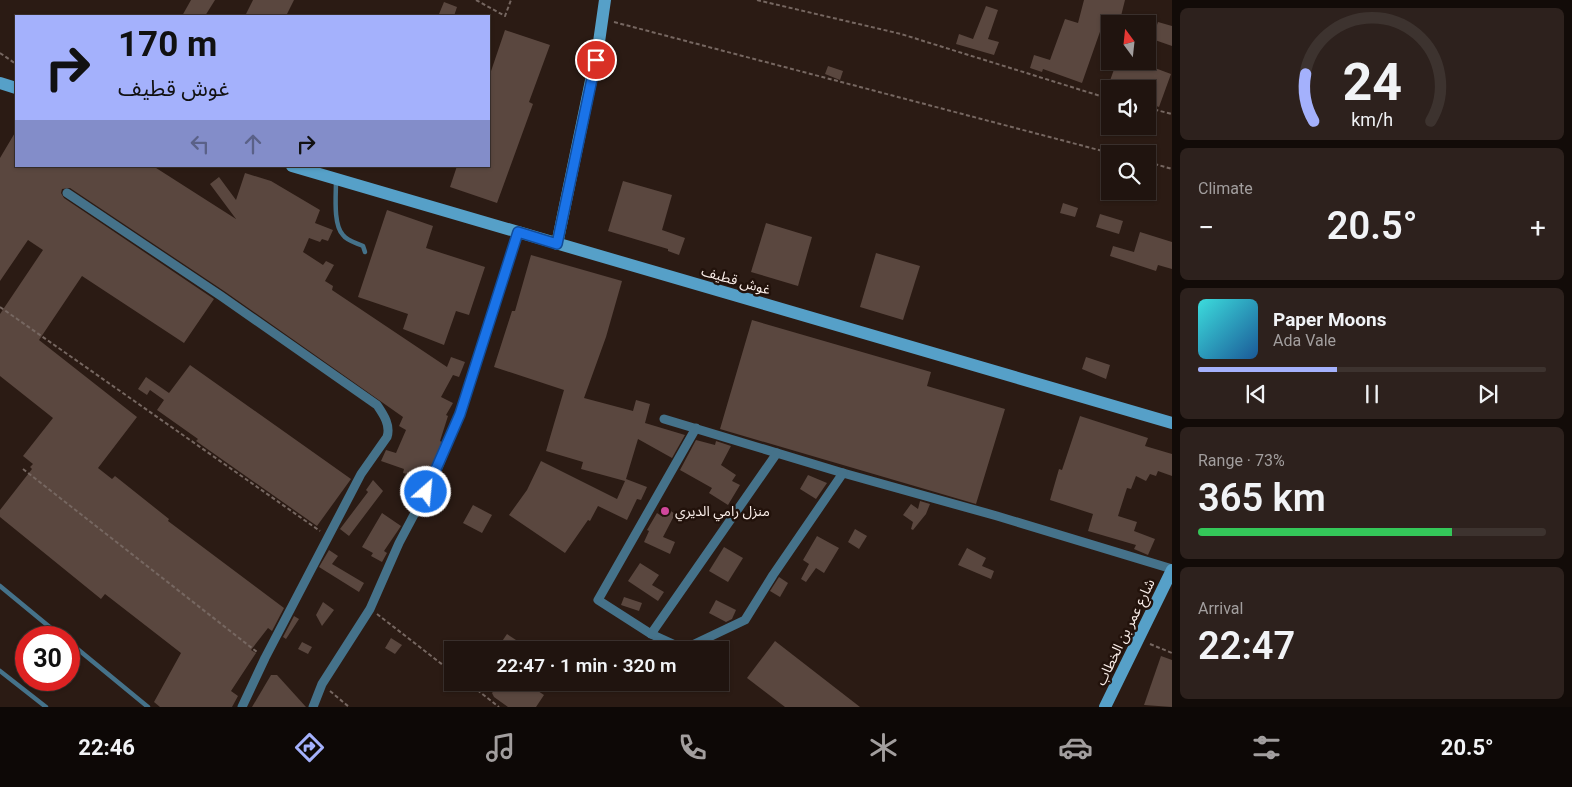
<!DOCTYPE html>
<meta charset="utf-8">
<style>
body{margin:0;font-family:Roboto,"Noto Sans Arabic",sans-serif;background:#2d211d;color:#f1f3f6;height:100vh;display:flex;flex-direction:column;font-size:19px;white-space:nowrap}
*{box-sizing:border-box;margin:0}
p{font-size:16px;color:#a29e9e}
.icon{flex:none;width:28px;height:28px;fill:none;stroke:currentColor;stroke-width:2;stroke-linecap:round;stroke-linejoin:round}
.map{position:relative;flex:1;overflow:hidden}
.details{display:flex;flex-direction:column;gap:8px;padding:8px;background:#120b08;width:400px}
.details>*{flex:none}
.guide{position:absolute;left:15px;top:15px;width:475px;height:152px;border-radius:0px;box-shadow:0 1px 4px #0004,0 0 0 1px #3d332f;background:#a4b1fc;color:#111;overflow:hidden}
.needle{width:32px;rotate:345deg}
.fabs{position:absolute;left:1101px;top:15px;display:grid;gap:10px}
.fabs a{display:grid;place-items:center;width:55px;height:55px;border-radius:0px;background:#20140f;box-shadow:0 1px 4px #0004,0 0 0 1px #3d332f;font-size:25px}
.speed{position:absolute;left:15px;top:626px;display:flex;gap:10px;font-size:25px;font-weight:700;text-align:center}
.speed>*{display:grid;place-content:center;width:65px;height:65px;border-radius:50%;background:#20140f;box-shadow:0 1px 4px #0004,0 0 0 1px #3d332f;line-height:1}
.speed .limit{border:8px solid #d22;background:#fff;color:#111}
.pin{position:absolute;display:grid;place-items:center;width:42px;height:42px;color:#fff;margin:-21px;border:2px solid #fff;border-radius:50%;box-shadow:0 1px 5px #0007}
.me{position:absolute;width:55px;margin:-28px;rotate:27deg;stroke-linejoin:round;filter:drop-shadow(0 0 4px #0008)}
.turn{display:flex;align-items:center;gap:18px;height:105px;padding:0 20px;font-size:22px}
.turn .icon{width:65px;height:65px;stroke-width:2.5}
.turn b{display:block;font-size:35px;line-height:42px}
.lanes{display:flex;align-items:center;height:48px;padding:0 20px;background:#0003;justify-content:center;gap:25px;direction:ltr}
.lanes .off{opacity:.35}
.big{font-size:38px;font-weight:600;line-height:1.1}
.details .widget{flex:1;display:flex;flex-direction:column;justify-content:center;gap:8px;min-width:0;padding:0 18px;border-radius:8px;background:#2d211d}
.details .dial{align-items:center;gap:0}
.dial svg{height:130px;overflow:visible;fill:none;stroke:#3d332f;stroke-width:7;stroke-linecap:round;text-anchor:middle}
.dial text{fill:#f1f3f6;stroke:none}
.song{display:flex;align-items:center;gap:15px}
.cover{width:60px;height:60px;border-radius:8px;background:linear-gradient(135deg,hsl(180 70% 55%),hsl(210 70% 35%))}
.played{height:5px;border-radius:2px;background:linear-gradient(90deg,#a4b1fc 40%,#3d332f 40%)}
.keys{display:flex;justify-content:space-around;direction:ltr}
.heat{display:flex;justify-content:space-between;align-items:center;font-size:28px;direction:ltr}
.charge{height:8px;border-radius:4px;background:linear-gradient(90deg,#34c759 73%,#3d332f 0)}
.trip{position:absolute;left:444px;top:641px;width:285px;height:50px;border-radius:0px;background:#20140f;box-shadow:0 1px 4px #0004,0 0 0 1px #3d332f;font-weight:600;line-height:50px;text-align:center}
.tab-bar{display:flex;height:80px;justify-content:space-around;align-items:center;background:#0d0806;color:#a29e9e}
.tab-bar .icon{width:35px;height:35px}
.tab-bar .on{color:#a4b1fc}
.tab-bar b{font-size:22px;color:#f1f3f6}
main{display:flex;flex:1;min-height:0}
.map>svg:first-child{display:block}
.building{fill:#5a473f}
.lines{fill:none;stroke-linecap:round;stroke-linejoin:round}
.path{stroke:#766761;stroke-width:2;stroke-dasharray:4 2.5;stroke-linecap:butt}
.lane{stroke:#45728a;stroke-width:4.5}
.street{stroke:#45728a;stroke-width:9}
.secondary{stroke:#56a0c8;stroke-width:12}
.route-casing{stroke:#114b97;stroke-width:12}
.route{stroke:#1a73e8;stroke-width:9}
.hotel-dot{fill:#d1479c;stroke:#22120b;stroke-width:2}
.labels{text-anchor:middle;stroke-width:5;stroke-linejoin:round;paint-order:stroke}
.street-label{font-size:14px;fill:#fbefea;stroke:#22120b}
.poi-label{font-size:14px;fill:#fbefea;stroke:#22120b;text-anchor:start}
</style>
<main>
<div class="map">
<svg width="1172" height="707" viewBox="0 0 1172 707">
<rect width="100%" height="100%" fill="#2b1b14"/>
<!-- building -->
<g class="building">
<polygon points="191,0 215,0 205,16 182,16"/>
<polygon points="253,0 294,0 286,16 245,16"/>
<polygon points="1084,0 1125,0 1119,24 1110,24 1110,28 1102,26 1082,83 1043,69 1042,72 1030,68 1034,55 1050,60 1065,19 1078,23"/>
<polygon points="444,2 457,7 454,16 439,14"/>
<polygon points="986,6 998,10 988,39 999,42 994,55 956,44 959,34 973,39"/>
<polygon points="1158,22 1172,26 1172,46 1152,39"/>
<polygon points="505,30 550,45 529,102 533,104 497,203 450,187 457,166 489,166 489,77"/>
<polygon points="1117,61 1136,61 1171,74 1159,107 1148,103 1148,89 1107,89"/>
<polygon points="828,66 843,71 840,80 825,74"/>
<polygon points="16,131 16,166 153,166 236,219 210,184 219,177 236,200 245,173 271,181 320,210 315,223 333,230 328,241 322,239 320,242 309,238 303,252 323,265 326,261 334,265 325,281 333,286 332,290 447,367 451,357 465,362 459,377 453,375 441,397 453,403 446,415 448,416 440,441 442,442 431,467 429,466 424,477 415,472 414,476 403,473 404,469 381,461 386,450 396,453 406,430 399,426 403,417 224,291 70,188 62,189 61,193 64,198 214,299 184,343 82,276 39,340 137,417 98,468 112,479 115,476 169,519 168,521 284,608 272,631 268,628 251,650 256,653 231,691 238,696 232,707 160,707 154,702 181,653 105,594 101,599 0,517 0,510 32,469 30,467 33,464 23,456 53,418 0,376 0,314 43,250 28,240 0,281 0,158"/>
<polygon points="623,181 672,195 662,230 685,238 679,255 668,251 668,249 608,231"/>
<polygon points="1063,203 1078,208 1075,217 1060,213"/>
<polygon points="387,210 433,226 426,248 485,267 469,315 456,311 444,345 403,329 408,314 358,297"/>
<polygon points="1100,214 1123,221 1119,234 1096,227"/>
<polygon points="766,223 812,237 798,286 751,272"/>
<polygon points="1140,232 1172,242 1172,269 1158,265 1156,271 1110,256 1113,246 1134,252"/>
<polygon points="876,253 920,266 903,320 860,307"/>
<polygon points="531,255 622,281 606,337 584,398 633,411 636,400 650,404 645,423 685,435 672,458 638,439 626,479 647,487 641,500 637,499 627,520 598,506 590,521 588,520 565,553 509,515 527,490 541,461 617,499 625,481 581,469 583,462 546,451 564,390 494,367 512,311 515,311"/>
<polygon points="752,320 931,372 927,386 1005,409 976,504 720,429"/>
<polygon points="1086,357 1110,365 1106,379 1082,369"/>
<polygon points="190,365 351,479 317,526 196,441 198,439 157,410 164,400 150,390 147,395 138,389 146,377 169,393"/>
<polygon points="1080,416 1148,438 1145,446 1172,454 1172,476 1158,471 1156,476 1150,474 1146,481 1136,476 1131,489 1127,488 1118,516 1137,522 1134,531 1155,539 1148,555 1134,549 1136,545 1088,531 1093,514 1050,500 1059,469 1062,470"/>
<polygon points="696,440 715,445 716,441 731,446 721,465 736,475 732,481 740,485 728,505 709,493 712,488 680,470"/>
<polygon points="808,475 827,483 816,499 800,489"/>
<polygon points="373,480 383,491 349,536 340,529 368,492 366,490"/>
<polygon points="920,501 930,504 926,514 913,530 911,529 913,522 903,515 911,504 918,509"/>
<polygon points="473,505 492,515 482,533 463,523"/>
<polygon points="668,509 675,514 663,537 675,542 670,554 644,542 649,531 647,530 657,513 663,517"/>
<polygon points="382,513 401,526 384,551 387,553 382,562 371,556 373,553 362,547"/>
<polygon points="855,529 867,536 859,549 848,542"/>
<polygon points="817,536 839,548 824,573 816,568 806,582 801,579 809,564 803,560"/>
<polygon points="724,547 743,558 728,582 709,571"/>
<polygon points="967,548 986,558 982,566 994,571 991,579 958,565"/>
<polygon points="329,550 338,556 332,564 364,583 359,592 319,567"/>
<polygon points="640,563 659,575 652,585 664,592 658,601 628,581"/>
<polygon points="779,577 788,583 780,597 770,591"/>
<polygon points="624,597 642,603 639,611 621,605"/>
<polygon points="716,600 736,610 732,619 726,622 709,613"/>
<polygon points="323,602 334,610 322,626 316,615"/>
<polygon points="294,616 299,619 286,639 283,637"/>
<polygon points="507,634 516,640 509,650 496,650"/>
<polygon points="391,638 402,645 395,654 385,648"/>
<polygon points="775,641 860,707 785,707 747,678"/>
<polygon points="302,642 312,647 308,654 298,649"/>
<polygon points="1161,656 1172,660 1172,707 1144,705"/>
<polygon points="271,675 277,675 306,707 252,707"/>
<polygon points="488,682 535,682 532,687 544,695 536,707 508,707 494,697 492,693 496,688"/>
</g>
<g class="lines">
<!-- path -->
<g class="path">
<polyline points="476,0 505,16 511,0"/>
<polyline points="757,0 901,34 1110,99"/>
<polyline points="614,22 1114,154"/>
<polyline points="0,53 16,64"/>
<polyline points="1148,108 1172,114"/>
<polyline points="1148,162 1172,169"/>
<polyline points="0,307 320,531"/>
<polyline points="23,469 257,652"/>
<polyline points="377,614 452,672"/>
<polyline points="1150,644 1172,653"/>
<polyline points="467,682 499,707"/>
<polyline points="330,691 349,707"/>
</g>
<!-- lane -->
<g class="lane">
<path d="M 336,181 C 336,195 333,225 343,235 C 347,241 357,243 363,246 L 365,252"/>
<polyline points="0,586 63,638"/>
<polyline points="69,642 148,707"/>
<polyline points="0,671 46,707"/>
</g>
<!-- street -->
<g class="street">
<path d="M 67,193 L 221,296 L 377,405 C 383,414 391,425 387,437 L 361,474 L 265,658 L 242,707"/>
<polyline points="664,419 843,473 997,516 1172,569"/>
<polyline points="696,428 598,600 651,634 684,649 745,620 773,575 843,473"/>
<polyline points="651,634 777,453"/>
<polyline points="313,707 322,684 370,609 399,543 435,475 460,414 518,232"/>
</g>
<!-- secondary -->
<g class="secondary">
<polyline points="0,83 16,88"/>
<polyline points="292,166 1172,423"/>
<polyline points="557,244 599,42 605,0"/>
<polyline points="1105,707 1172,570"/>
</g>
</g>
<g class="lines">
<!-- route casing -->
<g class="route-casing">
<polyline id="route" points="426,492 460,414 518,232 557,244 596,60"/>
</g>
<!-- route -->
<use href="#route" class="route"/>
</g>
<!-- markers -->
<circle class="hotel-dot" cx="665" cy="511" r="5"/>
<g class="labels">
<!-- street labels -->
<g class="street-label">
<text transform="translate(736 280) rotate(16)" y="5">غوش قطيف</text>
<text transform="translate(1125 632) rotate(-64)" y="5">شارع عمر بن الخطاب</text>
</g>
<!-- poi labels -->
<g class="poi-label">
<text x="675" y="516">منزل رامي الديري</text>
</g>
</g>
</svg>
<div class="fabs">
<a><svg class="needle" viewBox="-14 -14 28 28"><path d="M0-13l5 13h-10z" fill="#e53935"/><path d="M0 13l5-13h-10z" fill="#a29e9e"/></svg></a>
<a><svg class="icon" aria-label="sound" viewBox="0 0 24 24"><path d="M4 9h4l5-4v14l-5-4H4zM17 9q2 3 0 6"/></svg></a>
<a><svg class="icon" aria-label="search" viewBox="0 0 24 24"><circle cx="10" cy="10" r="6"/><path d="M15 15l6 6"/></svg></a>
</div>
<div class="speed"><div class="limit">30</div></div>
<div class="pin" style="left:596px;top:60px;background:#d93025"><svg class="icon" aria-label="arrive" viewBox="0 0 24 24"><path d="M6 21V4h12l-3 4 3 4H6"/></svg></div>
<svg class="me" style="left:426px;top:492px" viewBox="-20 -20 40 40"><circle r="17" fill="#1a73e8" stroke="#fff" stroke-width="3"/><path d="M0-11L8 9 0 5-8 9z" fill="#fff"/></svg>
<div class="trip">22:47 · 1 min · 320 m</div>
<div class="guide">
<div class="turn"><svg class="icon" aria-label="right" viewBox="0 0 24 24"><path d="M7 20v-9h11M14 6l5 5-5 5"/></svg><div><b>170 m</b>غوش قطيف</div></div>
<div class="lanes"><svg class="icon off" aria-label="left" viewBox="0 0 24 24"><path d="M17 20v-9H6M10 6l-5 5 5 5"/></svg><svg class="icon off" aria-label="ahead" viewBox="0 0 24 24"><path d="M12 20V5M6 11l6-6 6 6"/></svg><svg class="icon" aria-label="right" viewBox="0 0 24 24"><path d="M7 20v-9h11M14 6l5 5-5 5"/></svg></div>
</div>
</div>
<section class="details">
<div class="widget dial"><svg viewBox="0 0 100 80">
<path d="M14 69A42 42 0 1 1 86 69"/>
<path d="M14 69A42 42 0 0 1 9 40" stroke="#a4b1fc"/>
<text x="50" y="56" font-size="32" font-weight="700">24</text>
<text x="50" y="72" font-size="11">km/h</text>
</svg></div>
<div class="widget"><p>Climate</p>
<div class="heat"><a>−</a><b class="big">20.5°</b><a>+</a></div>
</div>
<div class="widget">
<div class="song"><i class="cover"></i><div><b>Paper Moons</b><p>Ada Vale</p></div></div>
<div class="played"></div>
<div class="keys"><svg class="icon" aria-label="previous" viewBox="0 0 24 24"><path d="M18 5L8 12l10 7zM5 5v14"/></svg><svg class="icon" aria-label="pause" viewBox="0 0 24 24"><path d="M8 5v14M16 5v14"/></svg><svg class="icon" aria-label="next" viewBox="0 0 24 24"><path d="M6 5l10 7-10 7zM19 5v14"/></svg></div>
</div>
<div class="widget"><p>Range · 73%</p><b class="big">365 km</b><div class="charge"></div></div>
<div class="widget"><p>Arrival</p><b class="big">22:47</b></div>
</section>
</main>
<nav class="tab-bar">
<b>22:46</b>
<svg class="icon on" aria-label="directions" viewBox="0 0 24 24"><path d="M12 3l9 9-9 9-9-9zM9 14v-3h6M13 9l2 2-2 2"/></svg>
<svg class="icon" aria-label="music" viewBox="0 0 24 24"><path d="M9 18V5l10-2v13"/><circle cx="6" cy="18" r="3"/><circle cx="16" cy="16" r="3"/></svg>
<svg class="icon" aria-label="phone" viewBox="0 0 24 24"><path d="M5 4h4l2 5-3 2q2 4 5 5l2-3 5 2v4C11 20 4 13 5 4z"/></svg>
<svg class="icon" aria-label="climate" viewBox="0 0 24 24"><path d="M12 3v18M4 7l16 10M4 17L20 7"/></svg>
<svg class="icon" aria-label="car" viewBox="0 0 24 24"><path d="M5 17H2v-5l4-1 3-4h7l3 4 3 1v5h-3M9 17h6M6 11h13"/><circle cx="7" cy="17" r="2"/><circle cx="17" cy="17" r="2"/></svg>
<svg class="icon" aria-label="filters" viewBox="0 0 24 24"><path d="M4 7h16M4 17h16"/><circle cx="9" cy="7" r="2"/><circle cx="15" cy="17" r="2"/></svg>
<b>20.5°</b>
</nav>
